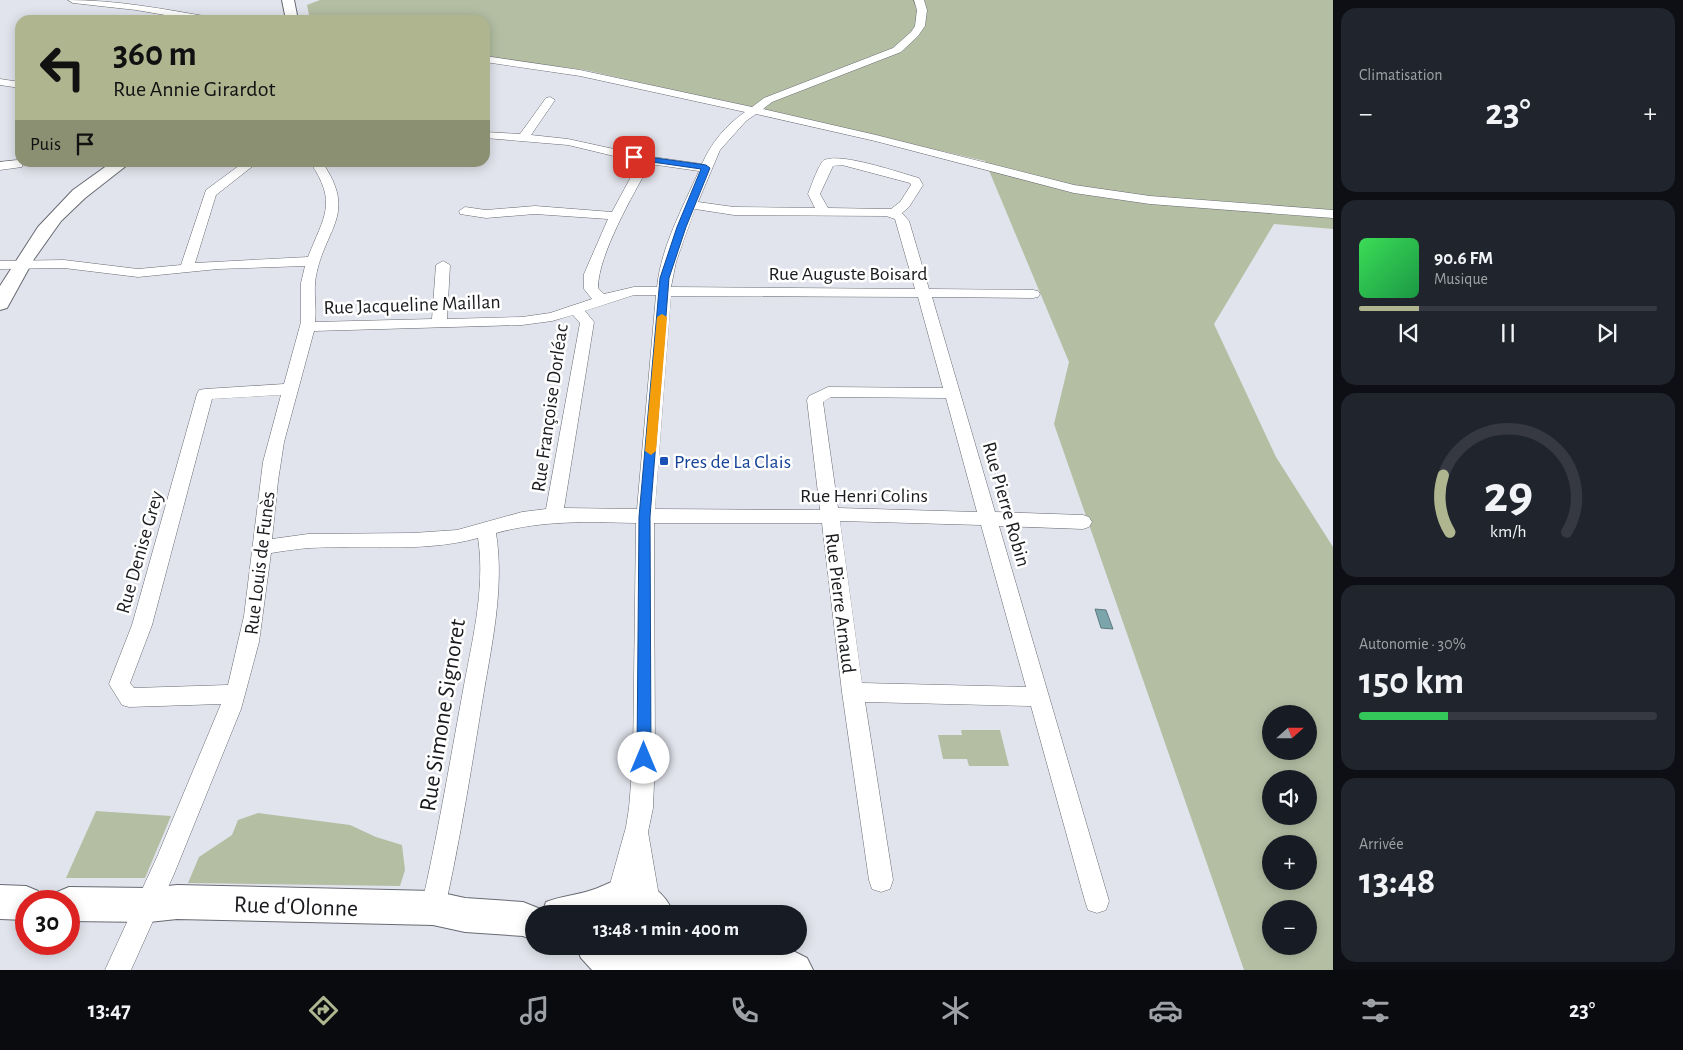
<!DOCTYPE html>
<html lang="fr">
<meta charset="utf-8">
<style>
body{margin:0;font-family:"Alegreya Sans",sans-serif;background:#20242c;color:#f1f3f6;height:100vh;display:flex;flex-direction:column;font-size:19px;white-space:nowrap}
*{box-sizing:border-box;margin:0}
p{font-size:16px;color:#9ea1a6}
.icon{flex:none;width:28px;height:28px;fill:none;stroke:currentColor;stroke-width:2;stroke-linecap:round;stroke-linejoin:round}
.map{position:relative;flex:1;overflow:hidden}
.drawer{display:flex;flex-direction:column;gap:8px;padding:8px;background:#0d0f14;width:350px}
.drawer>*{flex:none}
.banner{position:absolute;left:15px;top:15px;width:475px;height:152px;border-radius:15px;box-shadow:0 2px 12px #0003;background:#aeb58f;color:#111;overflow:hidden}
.needle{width:32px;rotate:69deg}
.buttons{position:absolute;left:1262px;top:705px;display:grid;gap:10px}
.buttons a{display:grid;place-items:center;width:55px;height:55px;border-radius:50%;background:#171b24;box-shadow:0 2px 12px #0003;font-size:25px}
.speed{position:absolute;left:15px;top:890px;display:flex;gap:10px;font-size:25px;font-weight:700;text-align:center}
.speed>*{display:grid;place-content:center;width:65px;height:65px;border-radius:50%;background:#171b24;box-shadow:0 2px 12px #0003;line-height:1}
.speed .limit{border:8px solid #d22;background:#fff;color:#111}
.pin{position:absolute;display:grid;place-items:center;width:42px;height:42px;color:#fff;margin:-21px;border-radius:10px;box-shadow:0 2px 8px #0006}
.me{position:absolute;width:55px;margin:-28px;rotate:0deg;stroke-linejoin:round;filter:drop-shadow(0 0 4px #0008)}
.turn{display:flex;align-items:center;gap:18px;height:105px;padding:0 15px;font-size:22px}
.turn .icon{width:65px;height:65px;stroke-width:2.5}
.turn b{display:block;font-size:35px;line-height:42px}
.then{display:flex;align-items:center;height:48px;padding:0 15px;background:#0003;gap:10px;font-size:19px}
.big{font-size:38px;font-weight:700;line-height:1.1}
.drawer .widget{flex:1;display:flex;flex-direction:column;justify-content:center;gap:8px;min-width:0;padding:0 18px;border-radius:15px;background:#20242c}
.drawer .dial{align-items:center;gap:0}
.dial svg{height:130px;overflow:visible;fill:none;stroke:#363941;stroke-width:7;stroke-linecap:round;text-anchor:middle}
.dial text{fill:#f1f3f6;stroke:none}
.song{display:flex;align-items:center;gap:15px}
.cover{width:60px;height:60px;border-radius:8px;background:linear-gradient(135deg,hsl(130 70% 55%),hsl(140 70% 35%))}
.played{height:5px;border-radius:2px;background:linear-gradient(90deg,#aeb58f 20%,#363941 20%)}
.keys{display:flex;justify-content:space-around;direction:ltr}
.heat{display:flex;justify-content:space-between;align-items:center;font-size:28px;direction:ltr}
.charge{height:8px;border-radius:4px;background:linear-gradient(90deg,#34c759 30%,#363941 0)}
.trip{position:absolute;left:525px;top:905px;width:282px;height:50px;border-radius:25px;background:#171b24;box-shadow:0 2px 12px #0003;font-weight:700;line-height:50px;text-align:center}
.dock{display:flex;height:80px;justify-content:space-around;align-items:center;background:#090b0e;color:#9ea1a6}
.dock .icon{width:35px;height:35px}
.dock .current{color:#aeb58f}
.dock b{font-size:22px;color:#f1f3f6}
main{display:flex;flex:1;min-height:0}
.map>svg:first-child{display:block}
.green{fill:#b3bea3;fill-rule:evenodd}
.water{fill:#7ba4ab;stroke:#5e7b81}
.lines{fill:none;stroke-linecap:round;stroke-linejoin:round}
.street-casing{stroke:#686a72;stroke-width:1}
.secondary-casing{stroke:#686a72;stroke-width:2}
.street{fill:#fff;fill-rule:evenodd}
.secondary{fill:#fff;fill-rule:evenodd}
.route{fill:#1a73e8;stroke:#114b97}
.slow{fill:#f59e0b}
.transit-dot{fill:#1a4fb4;stroke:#fff;stroke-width:2}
.labels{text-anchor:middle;stroke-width:5;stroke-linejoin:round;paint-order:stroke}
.street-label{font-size:20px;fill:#1a1b1e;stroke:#fff}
.transit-label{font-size:20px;fill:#164399;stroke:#fff;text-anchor:start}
.near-street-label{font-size:24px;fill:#1a1b1e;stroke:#fff}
</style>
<main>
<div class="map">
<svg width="1333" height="970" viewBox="0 0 1333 970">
<rect width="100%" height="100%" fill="#e2e4ed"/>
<!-- green -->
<g class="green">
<path d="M 320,0 L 1333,0 L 1333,229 L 1274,224 L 1214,324 L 1276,457 L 1333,547 L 1333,970 L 1244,970 L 1054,424 L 1069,362 L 985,161 L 585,70 L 485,57 L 485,20 L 310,20 L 307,5 ZM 1271,714 L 1309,714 L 1309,751 L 1271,751 ZM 1271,779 L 1309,779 L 1309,816 L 1271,816 ZM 1271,844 L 1309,844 L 1309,881 L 1271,881 ZM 1271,909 L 1309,909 L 1309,946 L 1271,946 Z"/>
<polygon points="961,730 1000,730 1009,766 969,766 967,759 943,759 938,735 962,735"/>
<polygon points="96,811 171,816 145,878 66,878"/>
<polygon points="258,813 350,825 376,837 402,845 405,870 400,886 188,883 199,857 232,835 238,820"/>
</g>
<!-- water -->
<polygon class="water" points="1095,609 1106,610 1113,629 1101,628"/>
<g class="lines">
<!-- street casing -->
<g class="street-casing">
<g id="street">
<path d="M 68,0 C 117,0 163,9 210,17 L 215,20 L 194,20 L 136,10 L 73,3 Z"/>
<path d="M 914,0 L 924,0 L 927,10 L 925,26 L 918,36 L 901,52 L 772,102 L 763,109 L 876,135 L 1074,185 L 1150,196 L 1333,210 L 1333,218 L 1150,204 L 1074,193 L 875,141 L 756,114 L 746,121 L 720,150 L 698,202 L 734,207 L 815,208 L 808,194 C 812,184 816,171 822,162 C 833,149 903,174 919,178 L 923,185 L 909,207 L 902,213 L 909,221 L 929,289 L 1033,290 L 1038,291 L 1040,294 L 1038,297 L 1033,298 L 932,297 L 995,512 L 1083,515 L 1089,517 L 1092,522 L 1089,527 L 1083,529 L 999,526 L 1109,901 L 1106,910 L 1097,913 L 1088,910 L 1085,901 L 1031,706 L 865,702 L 893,880 L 890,889 L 881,892 L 872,889 L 869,880 L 842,692 L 822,523 L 654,523 L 655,758 L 653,808 L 648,832 L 660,902 L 657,911 L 649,914 L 639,911 L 636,902 L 634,886 L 628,904 L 619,907 L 610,904 L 607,895 L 626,827 L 629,808 L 633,758 L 636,523 C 586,522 544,520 496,533 C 505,589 491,647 482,703 C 471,771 460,840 445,908 L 442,917 L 433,920 L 424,917 L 421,908 C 437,838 449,767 462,696 C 471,645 486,590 478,538 C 424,553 365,545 309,548 C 296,549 284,551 271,553 L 259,642 L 241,709 L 174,874 L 131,970 L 105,970 L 157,857 L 221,704 L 129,707 L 122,705 L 109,684 L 132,625 L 197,394 L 199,390 L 205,389 L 284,384 L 301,322 L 301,283 L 305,266 L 218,269 L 138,277 L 64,268 L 0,269 L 0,261 L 64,260 L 138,269 L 181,265 L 206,190 L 244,162 L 258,162 L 216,195 L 195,263 L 308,257 C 324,216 338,203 310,162 L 322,162 C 358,214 325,228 316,276 C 313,291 317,307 315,322 L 432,319 L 436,265 L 443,261 L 450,265 L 447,319 L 522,317 L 550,313 L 592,299 L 584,289 L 584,274 L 608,219 L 535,214 L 486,218 L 460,214 L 459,211 L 465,207 L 486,210 L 535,206 L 612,212 L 639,162 L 568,145 L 485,138 L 485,132 L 520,134 L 546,98 L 550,97 L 555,100 L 531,135 L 568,139 L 646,156 L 702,164 C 711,143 726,125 745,112 L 580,76 L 485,62 L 485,56 L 580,70 L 752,107 L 764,98 L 893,48 L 911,32 L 915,26 L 917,10 ZM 650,164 L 699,171 C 683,207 661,247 657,287 L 634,287 L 604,294 L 598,288 C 598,255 633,195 650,164 ZM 842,165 L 910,183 L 911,185 L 900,202 L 891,209 L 828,208 L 820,194 L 833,166 ZM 695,209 L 734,215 L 886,216 L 895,219 L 915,289 L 671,287 L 676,262 ZM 634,295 L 656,295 L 637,509 L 564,508 L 594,322 L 585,311 ZM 671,296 L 918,297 L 943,388 L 828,387 L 809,396 L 807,400 L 820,510 L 655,509 ZM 573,315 L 580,323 L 546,509 L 522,512 L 457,530 L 413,533 L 308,534 L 272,539 L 278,481 L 284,442 L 314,331 L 522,325 L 552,321 ZM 281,395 L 263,462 L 244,616 L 228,685 L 134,688 L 130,683 L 152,625 L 212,399 ZM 831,397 L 946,398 L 977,512 L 838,508 L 823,402 ZM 840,521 L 981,525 L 1026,687 L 862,683 Z"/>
<polygon points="0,79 20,82 20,88 0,85"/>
<polygon points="18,160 23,162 22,167 0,170 0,162"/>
</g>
</g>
<!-- secondary casing -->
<g class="secondary-casing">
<g id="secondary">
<polygon points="282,0 294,0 298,20 286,20"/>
<polygon points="112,162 131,162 85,198 61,221 34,259 7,308 0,310 0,286 38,227 73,190"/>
<path d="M 626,878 C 649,881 665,892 674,914 C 663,914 623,911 617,914 L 534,914 L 534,940 L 523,936 L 465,932 L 433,925 L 177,919 L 149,922 L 69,921 L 69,901 L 53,901 L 57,892 L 69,887 L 149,888 L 177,885 L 433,891 L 465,898 L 523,902 L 543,910 L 546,902 C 561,896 577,895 592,890 C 604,886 613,880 626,878 Z"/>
<polygon points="0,885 26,886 38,891 42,901 26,901 26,920 0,919"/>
<polygon points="576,946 766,946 795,952 807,958 813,970 592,970 581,958"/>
</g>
</g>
<!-- street -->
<use href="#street" class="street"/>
<!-- secondary -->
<use href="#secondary" class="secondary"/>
</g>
<!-- route -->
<polygon class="route" points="634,155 706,165 710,168 686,227 669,278 650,517 651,758 649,763 644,765 639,763 637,758 639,517 660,278 677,227 701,169 631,159 631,156"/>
<!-- slow -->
<polygon class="slow" points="662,314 667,317 656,451 651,455 645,451 657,317"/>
<!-- markers -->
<rect class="transit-dot" x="659" y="456" width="10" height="10" rx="2.5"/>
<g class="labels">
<!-- street labels -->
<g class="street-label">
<text x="848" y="280">Rue Auguste Boisard</text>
<text transform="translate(412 304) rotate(-2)" y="7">Rue Jacqueline Maillan</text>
<text transform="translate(549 408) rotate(-82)" y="7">Rue Françoise Dorléac</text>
<text x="864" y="502">Rue Henri Colins</text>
<text transform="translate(1007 504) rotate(74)" y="7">Rue Pierre Robin</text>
<text transform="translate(139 552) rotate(-74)" y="7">Rue Denise Grey</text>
<text transform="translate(259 563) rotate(-83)" y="7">Rue Louis de Funès</text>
<text transform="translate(841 603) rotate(83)" y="7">Rue Pierre Arnaud</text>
</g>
<!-- transit labels -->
<g class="transit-label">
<text x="674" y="468">Pres de La Clais</text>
</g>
<!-- near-street labels -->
<g class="near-street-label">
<text transform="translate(442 715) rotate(-81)" y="8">Rue Simone Signoret</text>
<text transform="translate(296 906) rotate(2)" y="8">Rue d'Olonne</text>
</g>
</g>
</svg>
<div class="buttons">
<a><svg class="needle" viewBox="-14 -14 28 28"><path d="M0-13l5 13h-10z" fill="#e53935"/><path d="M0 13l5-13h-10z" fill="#9ea1a6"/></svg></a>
<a><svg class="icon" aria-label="sound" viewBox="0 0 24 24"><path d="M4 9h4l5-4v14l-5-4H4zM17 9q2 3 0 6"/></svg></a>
<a>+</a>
<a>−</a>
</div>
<div class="speed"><div class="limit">30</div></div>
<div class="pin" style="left:634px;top:157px;background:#d93025"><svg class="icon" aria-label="arrive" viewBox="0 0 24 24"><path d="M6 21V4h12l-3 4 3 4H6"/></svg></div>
<svg class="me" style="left:644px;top:758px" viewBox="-20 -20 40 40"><circle r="19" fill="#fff"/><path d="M0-13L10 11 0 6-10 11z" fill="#1a73e8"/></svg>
<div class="trip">13:48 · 1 min · 400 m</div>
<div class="banner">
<div class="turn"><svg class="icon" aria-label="left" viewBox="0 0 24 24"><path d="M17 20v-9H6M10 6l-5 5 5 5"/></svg><div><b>360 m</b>Rue Annie Girardot</div></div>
<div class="then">Puis<svg class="icon" aria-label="arrive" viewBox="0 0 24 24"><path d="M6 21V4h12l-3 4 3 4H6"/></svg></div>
</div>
</div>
<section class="drawer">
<div class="widget"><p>Climatisation</p>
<div class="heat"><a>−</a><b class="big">23°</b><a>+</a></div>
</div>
<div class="widget">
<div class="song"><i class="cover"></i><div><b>90.6 FM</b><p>Musique</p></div></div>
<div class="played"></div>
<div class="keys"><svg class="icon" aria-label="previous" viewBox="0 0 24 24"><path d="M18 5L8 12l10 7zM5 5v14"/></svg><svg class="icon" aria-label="pause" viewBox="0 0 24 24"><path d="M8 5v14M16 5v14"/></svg><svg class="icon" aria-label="next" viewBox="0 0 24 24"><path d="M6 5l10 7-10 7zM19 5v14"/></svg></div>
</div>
<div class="widget dial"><svg viewBox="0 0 100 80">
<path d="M14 69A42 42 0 1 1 86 69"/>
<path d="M14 69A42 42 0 0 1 10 34" stroke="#aeb58f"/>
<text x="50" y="56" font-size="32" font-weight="700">29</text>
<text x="50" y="72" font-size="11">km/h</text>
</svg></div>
<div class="widget"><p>Autonomie · 30%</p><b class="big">150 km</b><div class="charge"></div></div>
<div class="widget"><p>Arrivée</p><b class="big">13:48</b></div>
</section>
</main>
<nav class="dock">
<b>13:47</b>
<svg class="icon current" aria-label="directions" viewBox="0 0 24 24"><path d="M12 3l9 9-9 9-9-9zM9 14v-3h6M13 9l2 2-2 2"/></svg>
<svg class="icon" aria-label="music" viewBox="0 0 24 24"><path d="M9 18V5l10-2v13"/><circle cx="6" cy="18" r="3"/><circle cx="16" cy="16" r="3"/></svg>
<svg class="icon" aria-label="phone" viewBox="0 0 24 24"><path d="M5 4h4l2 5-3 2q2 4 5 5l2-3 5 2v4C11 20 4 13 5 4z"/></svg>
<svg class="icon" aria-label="climate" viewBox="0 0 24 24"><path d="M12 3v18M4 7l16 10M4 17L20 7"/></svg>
<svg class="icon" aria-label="car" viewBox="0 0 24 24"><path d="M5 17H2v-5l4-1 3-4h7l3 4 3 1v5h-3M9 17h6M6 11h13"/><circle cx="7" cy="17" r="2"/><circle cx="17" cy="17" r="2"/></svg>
<svg class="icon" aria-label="filters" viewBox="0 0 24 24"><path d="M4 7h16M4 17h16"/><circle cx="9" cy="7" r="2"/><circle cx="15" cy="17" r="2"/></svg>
<b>23°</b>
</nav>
